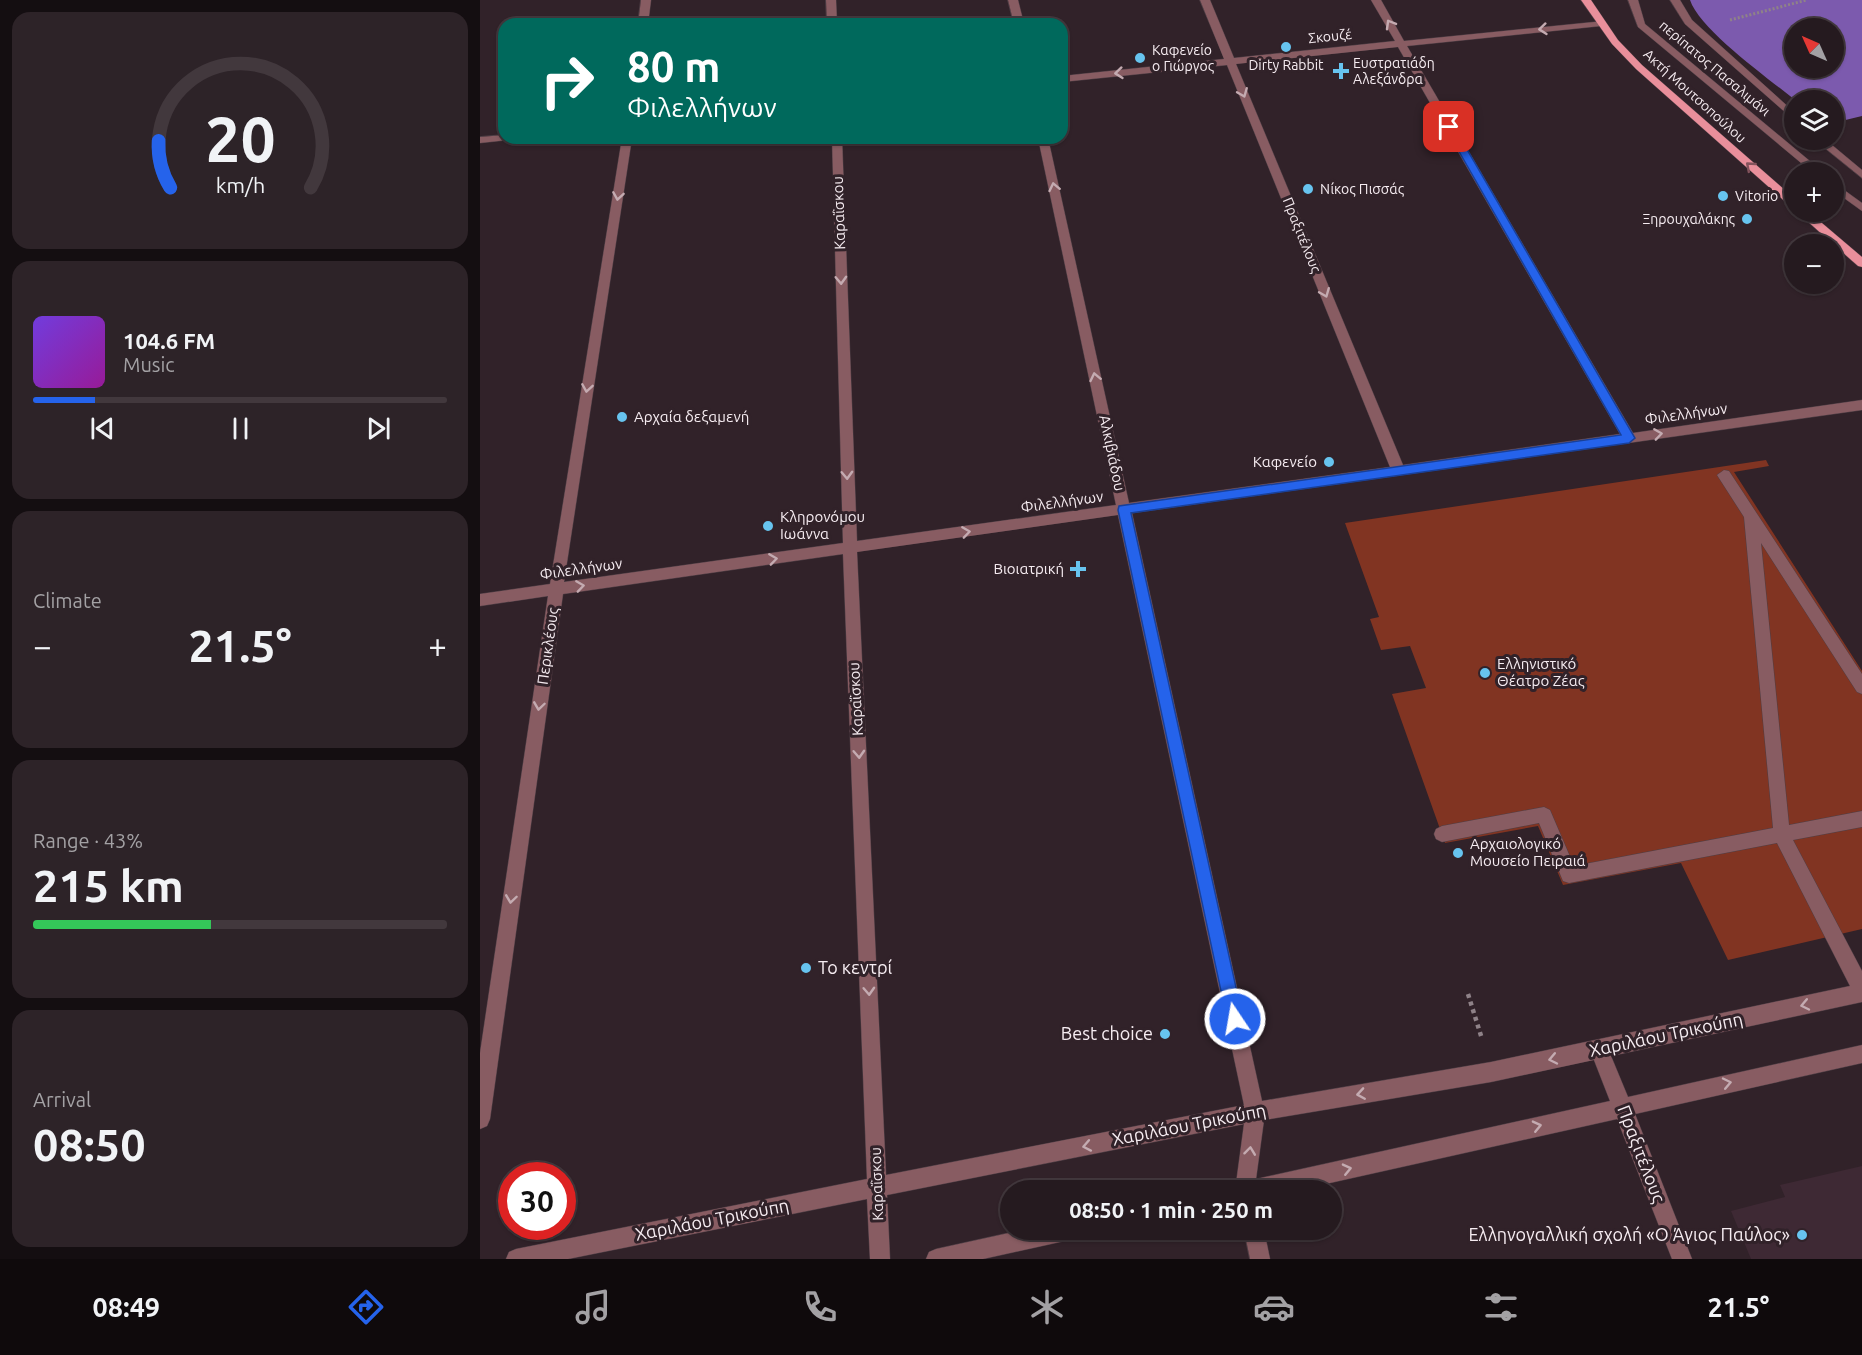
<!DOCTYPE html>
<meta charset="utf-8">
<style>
body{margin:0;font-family:Ubuntu,sans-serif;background:#2d2328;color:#f1f3f6;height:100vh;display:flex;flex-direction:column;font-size:22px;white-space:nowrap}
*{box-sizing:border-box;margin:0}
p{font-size:20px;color:#a3a1a4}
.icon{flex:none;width:33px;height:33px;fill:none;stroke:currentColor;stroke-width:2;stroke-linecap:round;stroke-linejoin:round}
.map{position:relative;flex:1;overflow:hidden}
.details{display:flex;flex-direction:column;gap:12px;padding:12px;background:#140e11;width:480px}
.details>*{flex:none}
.guide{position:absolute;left:18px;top:18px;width:570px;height:126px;border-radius:18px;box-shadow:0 2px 4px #0004,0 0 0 2px #42383d;background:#00695c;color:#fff;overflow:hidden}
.needle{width:39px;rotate:315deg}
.fabs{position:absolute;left:1304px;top:18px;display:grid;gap:12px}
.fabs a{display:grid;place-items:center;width:60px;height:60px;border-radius:50%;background:#251a1f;box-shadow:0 2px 4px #0004,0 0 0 2px #42383d;font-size:30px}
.speed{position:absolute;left:18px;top:1162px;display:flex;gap:12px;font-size:30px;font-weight:700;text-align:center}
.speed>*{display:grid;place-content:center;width:78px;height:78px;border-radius:50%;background:#251a1f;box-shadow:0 2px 4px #0004,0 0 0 2px #42383d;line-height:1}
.speed .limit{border:9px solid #d22;background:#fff;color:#111}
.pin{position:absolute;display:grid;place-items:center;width:51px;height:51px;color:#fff;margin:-26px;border-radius:12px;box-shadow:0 3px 9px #0006}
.me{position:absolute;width:66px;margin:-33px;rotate:348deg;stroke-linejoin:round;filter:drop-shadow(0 0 4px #0008)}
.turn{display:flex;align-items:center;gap:21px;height:126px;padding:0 30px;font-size:27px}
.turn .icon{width:78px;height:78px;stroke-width:2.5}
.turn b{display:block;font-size:42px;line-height:51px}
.big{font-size:45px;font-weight:700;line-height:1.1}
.details .widget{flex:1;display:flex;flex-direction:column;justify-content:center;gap:9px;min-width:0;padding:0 21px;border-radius:18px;background:#2d2328}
.details .dial{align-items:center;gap:0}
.dial svg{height:156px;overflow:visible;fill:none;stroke:#42383d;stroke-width:7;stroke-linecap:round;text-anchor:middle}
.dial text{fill:#f1f3f6;stroke:none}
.song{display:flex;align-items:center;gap:18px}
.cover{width:72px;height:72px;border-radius:9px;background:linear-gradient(135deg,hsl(260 70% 55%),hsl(300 70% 35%))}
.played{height:6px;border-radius:3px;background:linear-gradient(90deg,#2563eb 15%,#42383d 15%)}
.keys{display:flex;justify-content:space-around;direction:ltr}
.heat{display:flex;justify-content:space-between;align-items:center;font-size:33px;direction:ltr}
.charge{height:9px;border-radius:4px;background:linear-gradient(90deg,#34c759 43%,#42383d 0)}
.trip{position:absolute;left:520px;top:1180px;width:342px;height:60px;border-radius:30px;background:#251a1f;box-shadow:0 2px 4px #0004,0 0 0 2px #42383d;font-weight:700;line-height:60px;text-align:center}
.menu{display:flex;height:96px;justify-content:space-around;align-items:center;background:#0f0a0c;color:#a3a1a4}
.menu .icon{width:42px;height:42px}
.menu .selected{color:#2563eb}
.menu b{font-size:27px;color:#f1f3f6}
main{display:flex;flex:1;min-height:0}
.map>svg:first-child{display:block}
.built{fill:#3e2934}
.green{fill:#813422}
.water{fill:#7c5aae;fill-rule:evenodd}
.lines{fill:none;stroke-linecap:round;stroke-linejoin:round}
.minor-casing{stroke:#4d3e45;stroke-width:1}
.major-casing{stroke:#4d3e45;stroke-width:1}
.path-far1{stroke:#8f8288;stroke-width:3;stroke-dasharray:2 2;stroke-linecap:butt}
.path{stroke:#8f8288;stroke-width:4.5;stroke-dasharray:4 4;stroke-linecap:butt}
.minor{fill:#885c62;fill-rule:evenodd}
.major{fill:#e98f9b;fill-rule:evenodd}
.oneway{stroke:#c4abb1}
.oneway2{stroke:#84535c}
.route{fill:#2563eb;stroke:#184099;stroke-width:1.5}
.poi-dot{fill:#67c4ef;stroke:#312229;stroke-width:2}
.labels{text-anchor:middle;stroke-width:6;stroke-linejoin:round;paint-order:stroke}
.far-street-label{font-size:14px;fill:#f6ecf1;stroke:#312229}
.far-poi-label{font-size:14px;fill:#f6ecf1;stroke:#312229;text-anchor:start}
.street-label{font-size:15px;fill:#f6ecf1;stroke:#312229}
.poi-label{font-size:15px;fill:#f6ecf1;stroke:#312229;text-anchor:start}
.near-poi-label{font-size:18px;fill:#f6ecf1;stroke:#312229;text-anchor:end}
.near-street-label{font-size:18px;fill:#f6ecf1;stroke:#312229}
</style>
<main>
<section class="details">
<div class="widget dial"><svg viewBox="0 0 100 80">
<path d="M14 69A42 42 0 1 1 86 69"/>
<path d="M14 69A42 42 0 0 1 8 45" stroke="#2563eb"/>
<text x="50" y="56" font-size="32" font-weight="700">20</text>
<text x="50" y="72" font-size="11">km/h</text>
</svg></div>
<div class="widget">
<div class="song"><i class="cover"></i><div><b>104.6 FM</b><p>Music</p></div></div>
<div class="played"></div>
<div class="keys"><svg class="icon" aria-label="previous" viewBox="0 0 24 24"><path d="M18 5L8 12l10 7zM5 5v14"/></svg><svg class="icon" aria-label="pause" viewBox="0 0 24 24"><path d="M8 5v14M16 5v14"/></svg><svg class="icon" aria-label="next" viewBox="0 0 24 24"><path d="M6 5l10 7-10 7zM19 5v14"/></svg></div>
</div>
<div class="widget"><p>Climate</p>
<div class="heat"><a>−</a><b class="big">21.5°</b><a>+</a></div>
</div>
<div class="widget"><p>Range · 43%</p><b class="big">215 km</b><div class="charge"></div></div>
<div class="widget"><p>Arrival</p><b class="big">08:50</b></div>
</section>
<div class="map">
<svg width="1382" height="1259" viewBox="0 0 1382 1259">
<rect width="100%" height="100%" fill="#312229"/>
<!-- built -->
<polygon class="built" points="1382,1166 1382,1259 1271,1259 1251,1211 1305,1197 1300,1185"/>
<!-- green -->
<polygon class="green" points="1286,460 1289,466 1254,472 1382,671 1382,929 1248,960 1201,863 1083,885 1058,826 965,843 912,694 946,688 930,646 901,650 890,619 899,617 865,523"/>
<!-- water -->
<path class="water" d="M 1210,0 L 1382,0 L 1382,116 L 1353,123 L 1353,100 L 1315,100 C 1288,78 1220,30 1210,0 ZM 1314,28 L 1353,28 L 1353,68 L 1314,68 Z"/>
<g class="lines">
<!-- minor casing -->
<g class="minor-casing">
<g id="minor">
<polygon points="161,0 171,0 168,24 158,24"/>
<polygon points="346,0 356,0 357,24 347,24"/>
<polygon points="528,0 538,0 544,24 534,24"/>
<path d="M 720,0 L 730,0 L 754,58 L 915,41 L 891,0 L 901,0 L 924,41 L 1124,21 L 1124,25 L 1121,26 L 927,46 L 1153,433 L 1382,400 L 1382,410 L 652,513 L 782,1101 L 1011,1062 L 1370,986 L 1297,843 L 1089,883 L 1083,881 L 1059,823 L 962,842 L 956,839 L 954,834 L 956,829 L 962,826 L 1064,807 L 1070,810 L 1094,866 L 1293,828 L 1264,517 L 1237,475 L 1244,470 L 1249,471 L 1382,674 L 1382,694 L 1377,692 L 1281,543 L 1309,825 L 1382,811 L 1382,827 L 1313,840 L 1382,971 L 1382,1002 L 1131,1056 L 1148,1097 L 1382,1045 L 1382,1063 L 1155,1114 L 1212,1259 L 1192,1259 L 1137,1119 L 814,1191 L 755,1191 L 764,1124 L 407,1195 L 410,1259 L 390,1259 L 387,1199 L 88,1259 L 26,1259 L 29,1252 L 36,1249 L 387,1179 L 363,554 L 83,594 L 10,1119 L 7,1126 L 0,1129 L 0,1053 L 68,596 L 0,606 L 0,594 L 70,584 L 142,138 L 152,138 L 84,582 L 363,543 L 352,138 L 362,138 L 377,541 L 636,505 L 558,138 L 568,138 L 649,503 L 910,467 L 747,65 L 582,82 L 582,76 L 744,59 ZM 918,47 L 1140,434 L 923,465 L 756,64 ZM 638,515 L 764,1105 L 406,1175 L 377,552 ZM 1114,1060 L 1130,1101 L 776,1179 L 784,1120 L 1011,1082 Z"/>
<polygon points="1148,0 1158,0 1165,24 1343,172 1332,172 1158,27"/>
<polygon points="1190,0 1200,0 1212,20 1314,112 1314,120 1205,24"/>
<polygon points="24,135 24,138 29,138 28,140 0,143 0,137"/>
<polygon points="1335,140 1346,140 1382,170 1382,178"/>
<polygon points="1353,182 1382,203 1382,211 1353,190"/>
<polygon points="542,1230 599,1230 596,1237 589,1240 503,1259 446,1259 449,1252 456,1249"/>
<polygon points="764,1230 784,1230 790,1259 770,1259"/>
</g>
</g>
<!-- major casing -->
<g class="major-casing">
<g id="major">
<polygon points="1101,0 1111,0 1138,40 1162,65 1314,198 1314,207 1310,206 1156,69 1132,44"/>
<polygon points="1317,212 1329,212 1382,257 1382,267 1378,266"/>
</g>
</g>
<!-- path-far1 -->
<polyline class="path-far1" points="1250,20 1327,0"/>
<!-- path -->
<polyline class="path" points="988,994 1002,1039"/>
<!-- minor -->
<use href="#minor" class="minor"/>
<!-- major -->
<use href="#major" class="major"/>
</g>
<!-- one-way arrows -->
<defs><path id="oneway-chevron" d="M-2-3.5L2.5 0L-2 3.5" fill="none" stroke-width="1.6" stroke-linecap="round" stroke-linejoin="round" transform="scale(1.5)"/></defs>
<g class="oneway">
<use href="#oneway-chevron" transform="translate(910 24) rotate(-120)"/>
<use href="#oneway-chevron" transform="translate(1063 29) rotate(174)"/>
<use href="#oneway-chevron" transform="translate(639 73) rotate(174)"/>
<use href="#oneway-chevron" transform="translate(763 93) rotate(68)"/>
<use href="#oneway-chevron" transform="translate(574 187) rotate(-102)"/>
<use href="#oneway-chevron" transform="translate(138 196) rotate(99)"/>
<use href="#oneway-chevron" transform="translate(361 280) rotate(88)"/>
<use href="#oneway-chevron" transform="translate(845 293) rotate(68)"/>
<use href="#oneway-chevron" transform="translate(615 377) rotate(-102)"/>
<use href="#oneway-chevron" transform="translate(107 388) rotate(99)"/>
<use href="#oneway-chevron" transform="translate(1178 434) rotate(-8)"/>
<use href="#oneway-chevron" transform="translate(367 475) rotate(88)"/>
<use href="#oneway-chevron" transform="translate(486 532) rotate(-8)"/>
<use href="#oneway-chevron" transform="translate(293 559) rotate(-8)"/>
<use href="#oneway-chevron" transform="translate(100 586) rotate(-8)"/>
<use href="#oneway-chevron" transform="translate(59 706) rotate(98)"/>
<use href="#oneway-chevron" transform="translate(379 754) rotate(87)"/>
<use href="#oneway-chevron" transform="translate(31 899) rotate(98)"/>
<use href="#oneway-chevron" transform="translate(389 991) rotate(87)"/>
<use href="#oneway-chevron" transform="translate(1325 1005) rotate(168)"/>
<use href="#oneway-chevron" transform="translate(1073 1059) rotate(168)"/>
<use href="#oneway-chevron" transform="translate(1247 1083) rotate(-12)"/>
<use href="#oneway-chevron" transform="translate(881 1094) rotate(171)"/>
<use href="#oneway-chevron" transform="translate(1057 1126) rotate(-13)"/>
<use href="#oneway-chevron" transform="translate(607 1146) rotate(169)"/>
<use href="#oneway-chevron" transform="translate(770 1151) rotate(-83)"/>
<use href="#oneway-chevron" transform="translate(867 1169) rotate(-13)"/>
</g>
<use class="oneway2" href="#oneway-chevron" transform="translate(1270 166) rotate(-139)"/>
<!-- route -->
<polygon class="route" points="966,125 974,127 1155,438 1149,443 651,513 763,1019 761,1025 755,1027 749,1025 747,1019 638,510 639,506 1141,435 965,127"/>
<!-- markers -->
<g class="poi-dot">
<circle cx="806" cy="47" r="6"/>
<circle cx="660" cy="58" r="6"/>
<path d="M858 62h6v6h6v6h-6v6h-6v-6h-6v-6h6z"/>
<circle cx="828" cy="189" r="6"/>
<circle cx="1243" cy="196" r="6"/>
<circle cx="1267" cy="219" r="6"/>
<circle cx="142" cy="417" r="6"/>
<circle cx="849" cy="462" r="6"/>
<circle cx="288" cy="526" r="6"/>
<path d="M595 560h6v6h6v6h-6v6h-6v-6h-6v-6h6z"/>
<circle cx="1005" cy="673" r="6"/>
<circle cx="978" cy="853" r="6"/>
<circle cx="326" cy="968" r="6"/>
<circle cx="685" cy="1034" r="6"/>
<circle cx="1322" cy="1235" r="6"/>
</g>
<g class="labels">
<!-- far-street labels -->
<g class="far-street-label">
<text transform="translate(850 36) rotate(-6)" y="5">Σκουζέ</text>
<text transform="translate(1235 68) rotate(40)" y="5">περίπατος Πασαλιμάνι</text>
<text transform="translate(1215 96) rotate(42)" y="5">Ακτή Μουτσοπούλου</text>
<text transform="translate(822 235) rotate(68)" y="5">Πραξιτέλους</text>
</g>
<!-- far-poi labels -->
<g class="far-poi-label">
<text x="672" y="55">Καφενείο<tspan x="672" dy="16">ο Γιώργος</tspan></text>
<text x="873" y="68">Ευστρατιάδη<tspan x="873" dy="16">Αλεξάνδρα</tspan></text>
<text x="806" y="70" text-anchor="middle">Dirty Rabbit</text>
<text x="840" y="194">Νίκος Πισσάς</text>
<text x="1255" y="201">Vitorio</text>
<text x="1255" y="224" text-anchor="end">Ξηρουχαλάκης</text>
</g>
<!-- street labels -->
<g class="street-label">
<text transform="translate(359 213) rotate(-92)" y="5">Καραΐσκου</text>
<text transform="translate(1206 414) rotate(-8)" y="5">Φιλελλήνων</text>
<text transform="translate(632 453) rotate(78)" y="5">Αλκιβιάδου</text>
<text transform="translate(582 502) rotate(-8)" y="5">Φιλελλήνων</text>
<text transform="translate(101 569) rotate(-8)" y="5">Φιλελλήνων</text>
<text transform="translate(68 646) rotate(-82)" y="5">Περικλέους</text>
<text transform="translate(376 699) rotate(-93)" y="5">Καραΐσκου</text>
<text transform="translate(397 1184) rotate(-92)" y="5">Καραΐσκου</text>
</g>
<!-- poi labels -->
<g class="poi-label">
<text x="154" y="422">Αρχαία δεξαμενή</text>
<text x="837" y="467" text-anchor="end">Καφενείο</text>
<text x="300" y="522">Κληρονόμου<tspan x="300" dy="17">Ιωάννα</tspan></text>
<text x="584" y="574" text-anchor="end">Βιοιατρική</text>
<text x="1017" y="669">Ελληνιστικό<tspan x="1017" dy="17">Θέατρο Ζέας</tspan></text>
<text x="990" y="849">Αρχαιολογικό<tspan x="990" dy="17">Μουσείο Πειραιά</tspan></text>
</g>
<!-- near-poi labels -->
<g class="near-poi-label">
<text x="338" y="974" text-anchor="start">Το κεντρί</text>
<text x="673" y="1040">Best choice</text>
<text x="1310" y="1241">Ελληνογαλλική σχολή «Ο Άγιος Παύλος»</text>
</g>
<!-- near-street labels -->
<g class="near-street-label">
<text transform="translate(1186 1035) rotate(-12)" y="6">Χαριλάου Τρικούπη</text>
<text transform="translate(709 1125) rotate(-11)" y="6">Χαριλάου Τρικούπη</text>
<text transform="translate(1161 1154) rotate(69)" y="6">Πραξιτέλους</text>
<text transform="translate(232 1220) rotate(-11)" y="6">Χαριλάου Τρικούπη</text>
</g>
</g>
</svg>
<div class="fabs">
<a><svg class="needle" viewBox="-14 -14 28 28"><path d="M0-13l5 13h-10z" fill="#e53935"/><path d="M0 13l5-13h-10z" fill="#a3a1a4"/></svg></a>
<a><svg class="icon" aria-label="layers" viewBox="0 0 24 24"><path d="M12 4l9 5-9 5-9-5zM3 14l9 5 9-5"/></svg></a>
<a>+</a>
<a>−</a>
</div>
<div class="speed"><div class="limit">30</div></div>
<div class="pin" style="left:969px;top:127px;background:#d93025"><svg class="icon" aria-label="arrive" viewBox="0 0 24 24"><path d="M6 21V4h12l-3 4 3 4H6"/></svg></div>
<svg class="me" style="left:755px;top:1019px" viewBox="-20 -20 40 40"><circle r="17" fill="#2563eb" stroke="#fff" stroke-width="3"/><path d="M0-11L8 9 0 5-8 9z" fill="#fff"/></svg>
<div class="trip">08:50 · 1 min · 250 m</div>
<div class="guide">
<div class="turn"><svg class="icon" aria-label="right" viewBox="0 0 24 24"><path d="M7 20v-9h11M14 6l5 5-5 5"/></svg><div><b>80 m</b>Φιλελλήνων</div></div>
</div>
</div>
</main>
<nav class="menu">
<b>08:49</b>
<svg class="icon selected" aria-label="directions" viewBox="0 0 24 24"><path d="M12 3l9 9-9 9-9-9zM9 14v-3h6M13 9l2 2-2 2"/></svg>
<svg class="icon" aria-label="music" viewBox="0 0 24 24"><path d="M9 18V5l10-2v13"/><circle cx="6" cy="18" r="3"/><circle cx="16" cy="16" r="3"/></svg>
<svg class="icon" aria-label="phone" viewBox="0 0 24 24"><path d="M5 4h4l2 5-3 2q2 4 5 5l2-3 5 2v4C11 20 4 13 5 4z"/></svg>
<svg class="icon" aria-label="climate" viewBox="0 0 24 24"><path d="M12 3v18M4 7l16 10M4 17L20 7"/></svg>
<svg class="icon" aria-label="car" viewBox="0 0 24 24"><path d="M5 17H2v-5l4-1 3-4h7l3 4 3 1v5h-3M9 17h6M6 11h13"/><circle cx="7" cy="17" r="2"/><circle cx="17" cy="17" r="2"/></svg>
<svg class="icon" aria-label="filters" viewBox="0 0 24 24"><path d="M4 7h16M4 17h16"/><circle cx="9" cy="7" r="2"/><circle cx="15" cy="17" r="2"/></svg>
<b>21.5°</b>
</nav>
